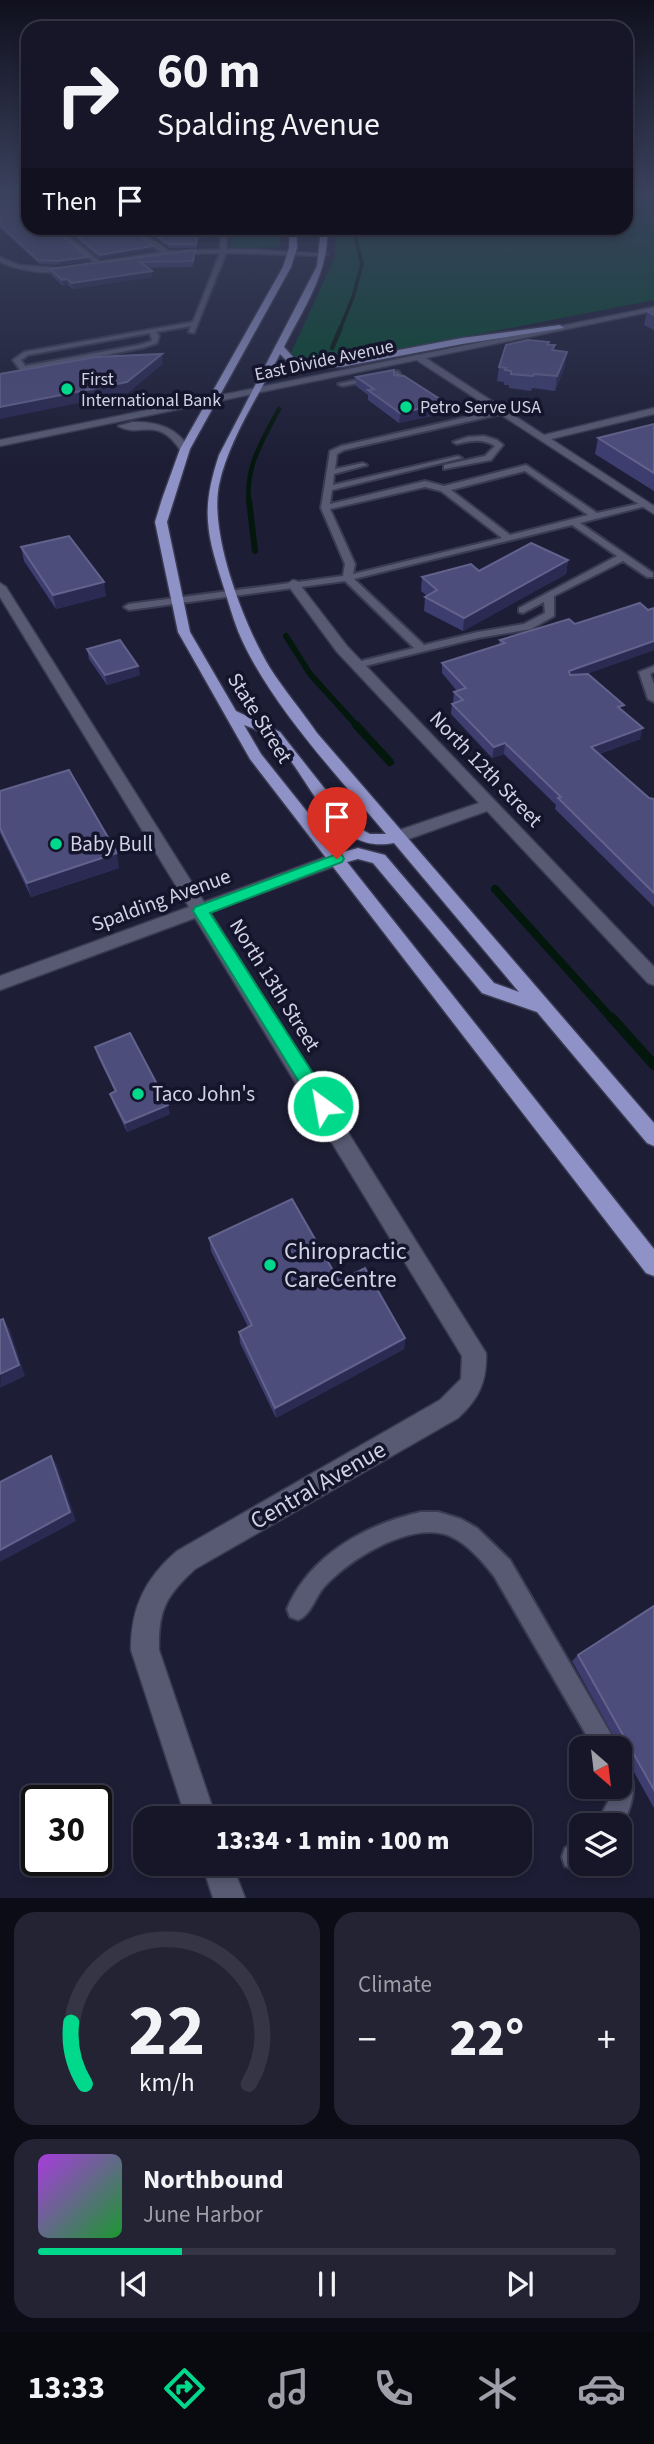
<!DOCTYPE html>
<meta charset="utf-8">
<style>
body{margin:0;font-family:"Source Sans 3",sans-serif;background:#232334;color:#f1f3f6;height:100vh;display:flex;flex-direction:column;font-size:26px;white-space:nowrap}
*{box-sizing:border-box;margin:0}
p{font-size:23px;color:#9e9fa8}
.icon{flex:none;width:38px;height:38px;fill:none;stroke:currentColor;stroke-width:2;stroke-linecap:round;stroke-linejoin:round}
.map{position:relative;height:1898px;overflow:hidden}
.drawer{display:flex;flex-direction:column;gap:14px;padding:14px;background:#0c0c16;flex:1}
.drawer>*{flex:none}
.top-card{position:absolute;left:21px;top:21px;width:612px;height:214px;border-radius:21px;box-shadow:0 4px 10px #0003,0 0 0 2px #353545;background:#161628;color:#f1f3f6;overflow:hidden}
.needle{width:46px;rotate:152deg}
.tools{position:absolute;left:569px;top:1736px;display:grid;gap:14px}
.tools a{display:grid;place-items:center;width:63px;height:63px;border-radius:14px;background:#161628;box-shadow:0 4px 10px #0003,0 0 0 2px #353545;font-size:35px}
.speed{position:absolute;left:21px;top:1785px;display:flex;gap:14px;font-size:35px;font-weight:700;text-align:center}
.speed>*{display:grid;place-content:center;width:91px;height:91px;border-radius:50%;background:#161628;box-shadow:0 4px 10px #0003,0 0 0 2px #353545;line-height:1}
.speed .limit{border:4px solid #111;border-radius:10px;background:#fff;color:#111}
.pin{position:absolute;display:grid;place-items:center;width:60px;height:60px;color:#fff;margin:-72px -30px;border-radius:50% 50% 50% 0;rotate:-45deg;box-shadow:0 0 7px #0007}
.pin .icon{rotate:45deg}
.me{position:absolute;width:77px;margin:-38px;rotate:328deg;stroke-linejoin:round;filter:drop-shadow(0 0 5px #0008)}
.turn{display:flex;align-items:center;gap:24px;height:147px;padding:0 21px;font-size:32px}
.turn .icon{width:91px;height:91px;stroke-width:2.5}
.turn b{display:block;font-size:49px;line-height:60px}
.then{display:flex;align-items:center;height:66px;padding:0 21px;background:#0003;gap:14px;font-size:26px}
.big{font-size:52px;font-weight:800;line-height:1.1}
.drawer .widget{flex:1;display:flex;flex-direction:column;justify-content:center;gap:10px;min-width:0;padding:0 24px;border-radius:21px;background:#232334}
.drawer .dial{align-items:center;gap:0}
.dial svg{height:182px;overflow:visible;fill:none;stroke:#353545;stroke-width:7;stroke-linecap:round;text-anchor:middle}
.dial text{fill:#f1f3f6;stroke:none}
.song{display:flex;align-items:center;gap:21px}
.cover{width:84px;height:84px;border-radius:10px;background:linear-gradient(135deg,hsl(280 70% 55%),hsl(130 70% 35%))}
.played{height:7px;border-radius:4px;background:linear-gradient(90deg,#00d98c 25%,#353545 25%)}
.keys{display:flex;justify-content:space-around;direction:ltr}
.heat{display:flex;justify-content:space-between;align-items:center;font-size:38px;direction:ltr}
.drawer .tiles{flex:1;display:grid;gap:14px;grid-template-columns:1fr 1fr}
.widget:last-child{grid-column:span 2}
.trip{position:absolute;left:133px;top:1806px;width:399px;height:70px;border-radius:21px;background:#161628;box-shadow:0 4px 10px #0003,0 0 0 2px #353545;font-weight:800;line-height:70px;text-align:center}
.tabs{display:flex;height:112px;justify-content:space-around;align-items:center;background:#090910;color:#9e9fa8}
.tabs .icon{width:49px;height:49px}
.tabs .on{color:#00d98c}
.tabs b{font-size:32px;color:#f1f3f6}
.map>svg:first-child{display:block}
.green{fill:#04482c}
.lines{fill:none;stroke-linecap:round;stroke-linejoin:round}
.stream-far4{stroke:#03170c;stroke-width:3.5}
.stream-far3{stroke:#03170c;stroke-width:4.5}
.stream-far2{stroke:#03170c;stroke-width:6}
.stream-far1{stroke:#03170c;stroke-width:8}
.stream{stroke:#03170c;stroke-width:10}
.service-casing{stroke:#3a3b52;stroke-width:4}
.minor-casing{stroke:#3a3b52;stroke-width:3}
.tertiary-casing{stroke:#3a3b52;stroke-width:3}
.primary-casing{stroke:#3a3b52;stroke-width:3}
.service{fill:#585a73;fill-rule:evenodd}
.minor{fill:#585a73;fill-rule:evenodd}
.tertiary{fill:#585a73;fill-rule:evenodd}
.primary{fill:#8f92c6;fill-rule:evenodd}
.wall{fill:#3d3d70}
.shaded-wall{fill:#2a2a53}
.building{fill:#4d4d7c;stroke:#62628c;stroke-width:2}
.route{fill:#00d98c;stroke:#008d5b;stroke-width:2}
.poi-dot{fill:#00d98c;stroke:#14142c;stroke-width:2.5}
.labels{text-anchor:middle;stroke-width:7;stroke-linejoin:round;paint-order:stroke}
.far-street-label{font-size:18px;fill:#d1d2e3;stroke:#14142c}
.far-poi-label{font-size:18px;fill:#d1d2e3;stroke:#14142c;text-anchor:start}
.street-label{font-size:21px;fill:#d1d2e3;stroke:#14142c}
.poi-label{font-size:21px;fill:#d1d2e3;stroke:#14142c;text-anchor:start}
.near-poi-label{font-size:24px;fill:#d1d2e3;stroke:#14142c;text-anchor:start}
.near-street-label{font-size:24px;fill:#d1d2e3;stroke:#14142c}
</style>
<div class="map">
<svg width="654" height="1898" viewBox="0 0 654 1898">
<rect width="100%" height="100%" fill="#1d1e36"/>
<!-- green -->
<g class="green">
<polygon points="627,195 654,195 654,300 330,363 300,361 291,353 335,257 336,228 626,228"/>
<polygon points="223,228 279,228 280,247 231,249 231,233"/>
</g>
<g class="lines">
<!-- stream-far4 -->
<polyline class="stream-far4" points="340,329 353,297 362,264 353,228"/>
<!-- stream-far3 -->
<g class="stream-far3">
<polyline points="332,348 341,327"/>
<path d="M 249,502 C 245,467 263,439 279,409"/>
</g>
<!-- stream-far2 -->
<g class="stream-far2">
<polyline points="249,500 255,551"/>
<polyline points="286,636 310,674 358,727"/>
</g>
<!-- stream-far1 -->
<g class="stream-far1">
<polyline points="356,725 390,762"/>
<polyline points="495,889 613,1020"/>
</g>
<!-- stream -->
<polyline class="stream" points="612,1018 654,1065"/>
<!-- service casing -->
<g class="service-casing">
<g id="service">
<polygon points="16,195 22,195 28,201 28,206"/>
<polygon points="54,228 59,228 100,262 100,264 96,264"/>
<path d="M 214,228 L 220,228 L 227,232 L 226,253 L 194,333 L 189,332 L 191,326 L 156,332 L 159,336 L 157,343 L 142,348 L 27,370 L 28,374 L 0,379 L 0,375 L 21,371 L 13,360 L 24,352 L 193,322 L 220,253 L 221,233 ZM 150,333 L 152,341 L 139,345 L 25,366 L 21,360 L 28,355 Z"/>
<polygon points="398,371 401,375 342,386 338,384"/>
<path d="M 502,409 L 506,411 L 505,413 L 344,450 L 337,454 L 335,469 L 363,463 L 367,465 L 334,474 L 333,485 L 458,456 L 462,458 L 332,490 L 330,504 L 425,481 L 444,486 L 526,465 L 597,513 L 646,502 L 646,506 L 580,523 L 653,573 L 653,577 L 647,577 L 623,561 L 554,596 L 554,616 L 531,629 L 478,638 L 357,668 L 352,665 L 353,663 L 414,648 L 345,581 L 129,610 L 124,607 L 129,604 L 343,576 L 345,564 L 321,508 L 330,451 L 341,446 ZM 525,471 L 588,515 L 510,535 L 451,490 ZM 425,487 L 441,491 L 502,538 L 353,574 L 355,564 L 330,509 ZM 572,525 L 617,556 L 519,608 L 519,612 L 523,613 L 544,602 L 545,613 L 524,624 L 478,632 L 424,645 L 354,579 Z"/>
<path d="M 484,436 L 497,440 L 503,445 L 491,460 L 444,469 L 444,465 L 485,456 L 495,446 C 482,438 470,441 457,444 L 453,442 L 468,437 Z"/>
<polygon points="654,666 654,672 650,674 654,684 654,702 648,699 639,672"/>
<path d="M 421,1512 L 438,1512 L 461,1519 L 477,1528 L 510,1560 L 619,1748 L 594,1748 L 494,1576 C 482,1561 468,1544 450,1536 C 412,1520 349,1559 324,1587 C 315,1597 311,1615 298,1620 L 290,1617 L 287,1609 C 309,1556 366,1524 421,1512 Z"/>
<path d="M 620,1761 L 628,1765 C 638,1788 632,1807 620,1829 L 620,1825 L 596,1825 L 608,1802 L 611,1787 L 620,1787 Z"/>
<polygon points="581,1839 581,1864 585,1864 574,1869 565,1866 562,1857 565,1848"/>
</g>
</g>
<!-- minor casing -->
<g class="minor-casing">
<g id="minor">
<path d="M 129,228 L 136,228 L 169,251 L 246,249 L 328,254 L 324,256 C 272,255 220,251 168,255 C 112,260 54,287 0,262 L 0,257 L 19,265 L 59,268 L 160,252 Z"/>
<polygon points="415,355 421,355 544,435 654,408 654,414 551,439 654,506 654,514 415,359"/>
<polygon points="293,580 297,581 347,646 654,967 654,985 648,983 487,811 403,841 391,841 389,837 391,833 479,803 337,652 287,584"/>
<path d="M 0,583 L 6,587 L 204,902 L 331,855 L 343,855 L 345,859 L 343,863 L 210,912 L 486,1353 C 487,1381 479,1399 458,1418 L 195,1569 C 166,1596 158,1610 159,1650 L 216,1818 L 186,1818 L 131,1650 C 131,1607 145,1579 177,1551 L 440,1400 L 461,1379 L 462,1356 L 195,918 L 0,990 L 0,976 L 189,907 L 0,597 Z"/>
<polygon points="202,1864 232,1864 245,1898 213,1898"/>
</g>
</g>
<!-- tertiary casing -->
<g class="tertiary-casing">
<g id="tertiary">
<polygon points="654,307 654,311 0,446 0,440"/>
<path d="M 133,422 C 158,422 176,427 190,449 L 181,451 C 157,414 140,439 118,426 Z"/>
</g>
</g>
<!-- primary casing -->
<g class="primary-casing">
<path id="primary" d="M 290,228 L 296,228 L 297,248 L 291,267 L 190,449 L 167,522 L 190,632 L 236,711 L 280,732 L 336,803 L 359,828 L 370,834 L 386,834 C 337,775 267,701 238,631 C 232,616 228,600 223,585 C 206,532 201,509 219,455 L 317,266 L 321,228 L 327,228 C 330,271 303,309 284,347 L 294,358 L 341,361 L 462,338 L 560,325 L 564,328 L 462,344 L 341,367 L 299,366 L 288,362 L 280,354 C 260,393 228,441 219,485 C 209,534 244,625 270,668 C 284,690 302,711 317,733 L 654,1123 L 654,1146 L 647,1143 L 537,1012 L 482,993 L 373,863 L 358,859 L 347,862 L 654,1249 L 654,1276 L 646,1273 L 250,759 L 178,632 L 155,522 L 162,499 L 180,449 L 283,267 L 289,248 ZM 244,725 C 253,728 262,732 269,737 C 311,771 328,856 394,843 L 519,992 L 494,983 L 385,855 L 358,848 L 340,853 L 261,754 Z"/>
</g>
<!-- service -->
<use href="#service" class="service"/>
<!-- minor -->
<use href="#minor" class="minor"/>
<!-- tertiary -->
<use href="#tertiary" class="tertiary"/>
<!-- primary -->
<use href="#primary" class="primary"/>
</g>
<!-- wall -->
<g class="wall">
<polygon points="0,195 28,228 88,261 59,265 39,264 0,228"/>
<polygon points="63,228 129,228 153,246 154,250 100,259"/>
<polygon points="140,228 201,228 209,233 210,237 197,239 197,248 170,248"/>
<polygon points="195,256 193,267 148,268 152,271 152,277 73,289 68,285 63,286 51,275 50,269"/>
<polygon points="654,310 654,330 644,325 647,311"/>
<polygon points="548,345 554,350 565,366 555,391 532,388 531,391 509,388 509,385 504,385 504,382 497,381 499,367"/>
<polygon points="394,375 446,403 445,413 399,423 368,400 368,395 356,386 356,377"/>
<polygon points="654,424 654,491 595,454 598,438"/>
<polygon points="21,547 106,596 56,609 24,561"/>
<polygon points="568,560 566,574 463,631 424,611 425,597 427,596 421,591 422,577"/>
<polygon points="648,610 654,650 586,674 623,711 640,739 599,754 649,798 654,799 654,907 555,809 556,805 504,754 492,758 451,714 452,704 454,703 453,702 454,692 457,691 442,673 442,663 499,645 500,640 575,624"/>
<polygon points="87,649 138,666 140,675 107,685 89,659"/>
<polygon points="0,791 119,868 31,897 0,833"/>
<polygon points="95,1047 170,1114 127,1132 113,1103 110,1094 115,1092 98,1057"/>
<polygon points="209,1238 339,1281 405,1338 404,1349 276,1418 240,1343 239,1332 248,1327 211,1251"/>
<polygon points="654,1606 654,1808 572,1661 578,1655"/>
</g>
<!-- shaded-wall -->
<g class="shaded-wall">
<polygon points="209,233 210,237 192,239 192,235"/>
<polygon points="153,246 154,250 100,259 100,255"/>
<polygon points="88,257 88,261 59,265 58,261"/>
<polygon points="152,271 152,277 73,289 72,283"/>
<polygon points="67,279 68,285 63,286 62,280"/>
<polygon points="567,352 565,366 555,391 557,376"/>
<polygon points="162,354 163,364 128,393 0,419 0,407"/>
<polygon points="446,403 445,413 399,423 400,413"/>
<polygon points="568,560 566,574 463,631 464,618"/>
<polygon points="104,582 106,596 56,609 53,595"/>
<polygon points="654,641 654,650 567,681 569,671"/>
<polygon points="138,666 140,675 107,685 105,675"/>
<polygon points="643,728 640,739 589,757 591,747"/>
<polygon points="505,743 504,754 492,758 494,747"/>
<polygon points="117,853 119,868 31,897 27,883"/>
<polygon points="168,1105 170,1114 127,1132 125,1123"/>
<polygon points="3,1319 10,1330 25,1376 0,1388"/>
<polygon points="405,1338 404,1349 276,1418 275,1408"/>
<polygon points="51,1456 57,1465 76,1521 0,1562 0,1550"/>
</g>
<!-- building -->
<g class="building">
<polygon points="0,195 16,195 26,204 28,204 28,228 53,228 88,257 58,261 38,260 0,225"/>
<polygon points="67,228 129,228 153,246 100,255"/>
<polygon points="145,228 201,228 209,233 192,235 197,239 196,244 169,244"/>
<polygon points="195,250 193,261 140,262 152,271 72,283 67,279 62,280 50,269"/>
<polygon points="654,310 654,315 647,311"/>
<polygon points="528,340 549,342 547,345 555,345 552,350 567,352 557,376 534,374 533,376 511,374 511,371 505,370 506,368 499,367 506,345"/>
<polygon points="162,354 127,382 0,407 0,374 96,357"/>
<polygon points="394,370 394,375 404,376 446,403 400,413 368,390 374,389 356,377"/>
<polygon points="654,424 654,473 598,438"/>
<polygon points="69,536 104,582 53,595 21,547"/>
<polygon points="531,543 568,560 464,618 425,597 437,590 422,577 471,564 479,571"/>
<polygon points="640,603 648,610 654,608 654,641 569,671 570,675 588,674 624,705 618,707 643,728 591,747 649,798 654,799 654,893 558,798 561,797 505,743 494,747 452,704 463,700 454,692 466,688 442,663 505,643 500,640 569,619 575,624"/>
<polygon points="120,640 138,666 105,675 87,649"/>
<polygon points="69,770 117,853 27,883 0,828 0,791"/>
<polygon points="130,1033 168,1105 125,1123 110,1094 116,1091 95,1047"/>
<polygon points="292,1199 339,1281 365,1268 405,1338 275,1408 239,1332 252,1325 209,1238"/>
<polygon points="3,1319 19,1365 0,1374 0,1320"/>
<polygon points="51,1456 70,1512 0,1550 0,1482"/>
<polygon points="654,1606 654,1790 578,1655"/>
</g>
<!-- sky -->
<linearGradient id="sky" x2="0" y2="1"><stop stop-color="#10101e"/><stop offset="0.42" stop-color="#3a415d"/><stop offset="1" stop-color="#3a415d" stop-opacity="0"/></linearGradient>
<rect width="654" height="461" fill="url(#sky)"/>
<!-- route -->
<polygon class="route" points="337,854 342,855 344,859 342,862 210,913 330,1100 332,1106 330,1111 323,1113 317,1111 193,911 195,907"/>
<!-- markers -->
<g class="poi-dot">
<circle cx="67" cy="389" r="7"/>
<circle cx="406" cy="407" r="7"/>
<circle cx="56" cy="844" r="7"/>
<circle cx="138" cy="1094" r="7"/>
<circle cx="270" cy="1265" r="7"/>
</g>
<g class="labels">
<!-- far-street labels -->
<g class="far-street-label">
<text transform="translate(324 360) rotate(-12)" y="6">East Divide Avenue</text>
</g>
<!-- far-poi labels -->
<g class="far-poi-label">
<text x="81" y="385">First<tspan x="81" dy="21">International Bank</tspan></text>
<text x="420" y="413">Petro Serve USA</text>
</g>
<!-- street labels -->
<g class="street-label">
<text transform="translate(260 718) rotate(58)" y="7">State Street</text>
<text transform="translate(486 769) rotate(46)" y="7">North 12th Street</text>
<text transform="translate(161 900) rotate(-20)" y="7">Spalding Avenue</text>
<text transform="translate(275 985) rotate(58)" y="7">North 13th Street</text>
</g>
<!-- poi labels -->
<g class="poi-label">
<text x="70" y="851">Baby Bull</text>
<text x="152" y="1101">Taco John's</text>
</g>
<!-- near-poi labels -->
<g class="near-poi-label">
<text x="284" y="1259">Chiropractic<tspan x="284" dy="28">CareCentre</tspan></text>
</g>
<!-- near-street labels -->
<g class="near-street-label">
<text transform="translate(318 1485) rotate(-30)" y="8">Central Avenue</text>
</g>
</g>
</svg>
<div class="tools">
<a><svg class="needle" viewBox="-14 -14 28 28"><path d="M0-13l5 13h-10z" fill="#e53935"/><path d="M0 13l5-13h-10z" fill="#9e9fa8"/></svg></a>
<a><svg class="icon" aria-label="layers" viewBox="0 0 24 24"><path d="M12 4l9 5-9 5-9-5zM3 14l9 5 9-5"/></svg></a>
</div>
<div class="speed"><div class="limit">30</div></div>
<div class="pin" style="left:337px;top:859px;background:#d93025"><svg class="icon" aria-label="arrive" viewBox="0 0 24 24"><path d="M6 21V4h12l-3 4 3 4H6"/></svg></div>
<svg class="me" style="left:323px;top:1106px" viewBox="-20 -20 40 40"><circle r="17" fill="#00d98c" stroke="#fff" stroke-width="3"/><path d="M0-11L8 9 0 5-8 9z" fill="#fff"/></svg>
<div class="trip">13:34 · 1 min · 100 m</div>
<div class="top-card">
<div class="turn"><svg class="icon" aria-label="right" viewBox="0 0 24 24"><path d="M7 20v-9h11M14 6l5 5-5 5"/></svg><div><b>60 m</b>Spalding Avenue</div></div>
<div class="then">Then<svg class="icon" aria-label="arrive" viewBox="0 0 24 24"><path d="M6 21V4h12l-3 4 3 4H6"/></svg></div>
</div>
</div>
<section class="drawer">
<div class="tiles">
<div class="widget dial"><svg viewBox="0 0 100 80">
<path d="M14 69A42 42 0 1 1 86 69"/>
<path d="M14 69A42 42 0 0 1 8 42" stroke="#00d98c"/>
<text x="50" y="56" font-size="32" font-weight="700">22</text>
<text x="50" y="72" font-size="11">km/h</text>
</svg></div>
<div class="widget"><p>Climate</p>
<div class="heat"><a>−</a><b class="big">22°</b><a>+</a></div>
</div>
<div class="widget">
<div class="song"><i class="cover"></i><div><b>Northbound</b><p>June Harbor</p></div></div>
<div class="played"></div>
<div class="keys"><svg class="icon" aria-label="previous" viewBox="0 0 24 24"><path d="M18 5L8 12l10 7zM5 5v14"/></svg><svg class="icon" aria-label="pause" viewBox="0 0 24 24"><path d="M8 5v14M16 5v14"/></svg><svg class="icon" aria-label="next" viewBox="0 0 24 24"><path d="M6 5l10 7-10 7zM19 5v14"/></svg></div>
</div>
</div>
</section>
<nav class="tabs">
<b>13:33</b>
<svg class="icon on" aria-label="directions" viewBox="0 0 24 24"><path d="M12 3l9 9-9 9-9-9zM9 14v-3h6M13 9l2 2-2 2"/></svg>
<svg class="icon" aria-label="music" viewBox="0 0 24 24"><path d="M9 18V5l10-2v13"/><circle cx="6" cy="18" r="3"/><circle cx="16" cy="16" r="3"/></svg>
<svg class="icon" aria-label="phone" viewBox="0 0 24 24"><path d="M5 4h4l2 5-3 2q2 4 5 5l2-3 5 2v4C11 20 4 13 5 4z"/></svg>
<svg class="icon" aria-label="climate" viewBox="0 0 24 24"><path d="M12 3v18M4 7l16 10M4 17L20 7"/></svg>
<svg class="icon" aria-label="car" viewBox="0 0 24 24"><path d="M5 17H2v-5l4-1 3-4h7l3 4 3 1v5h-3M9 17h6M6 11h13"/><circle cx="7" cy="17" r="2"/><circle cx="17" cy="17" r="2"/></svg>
</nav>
